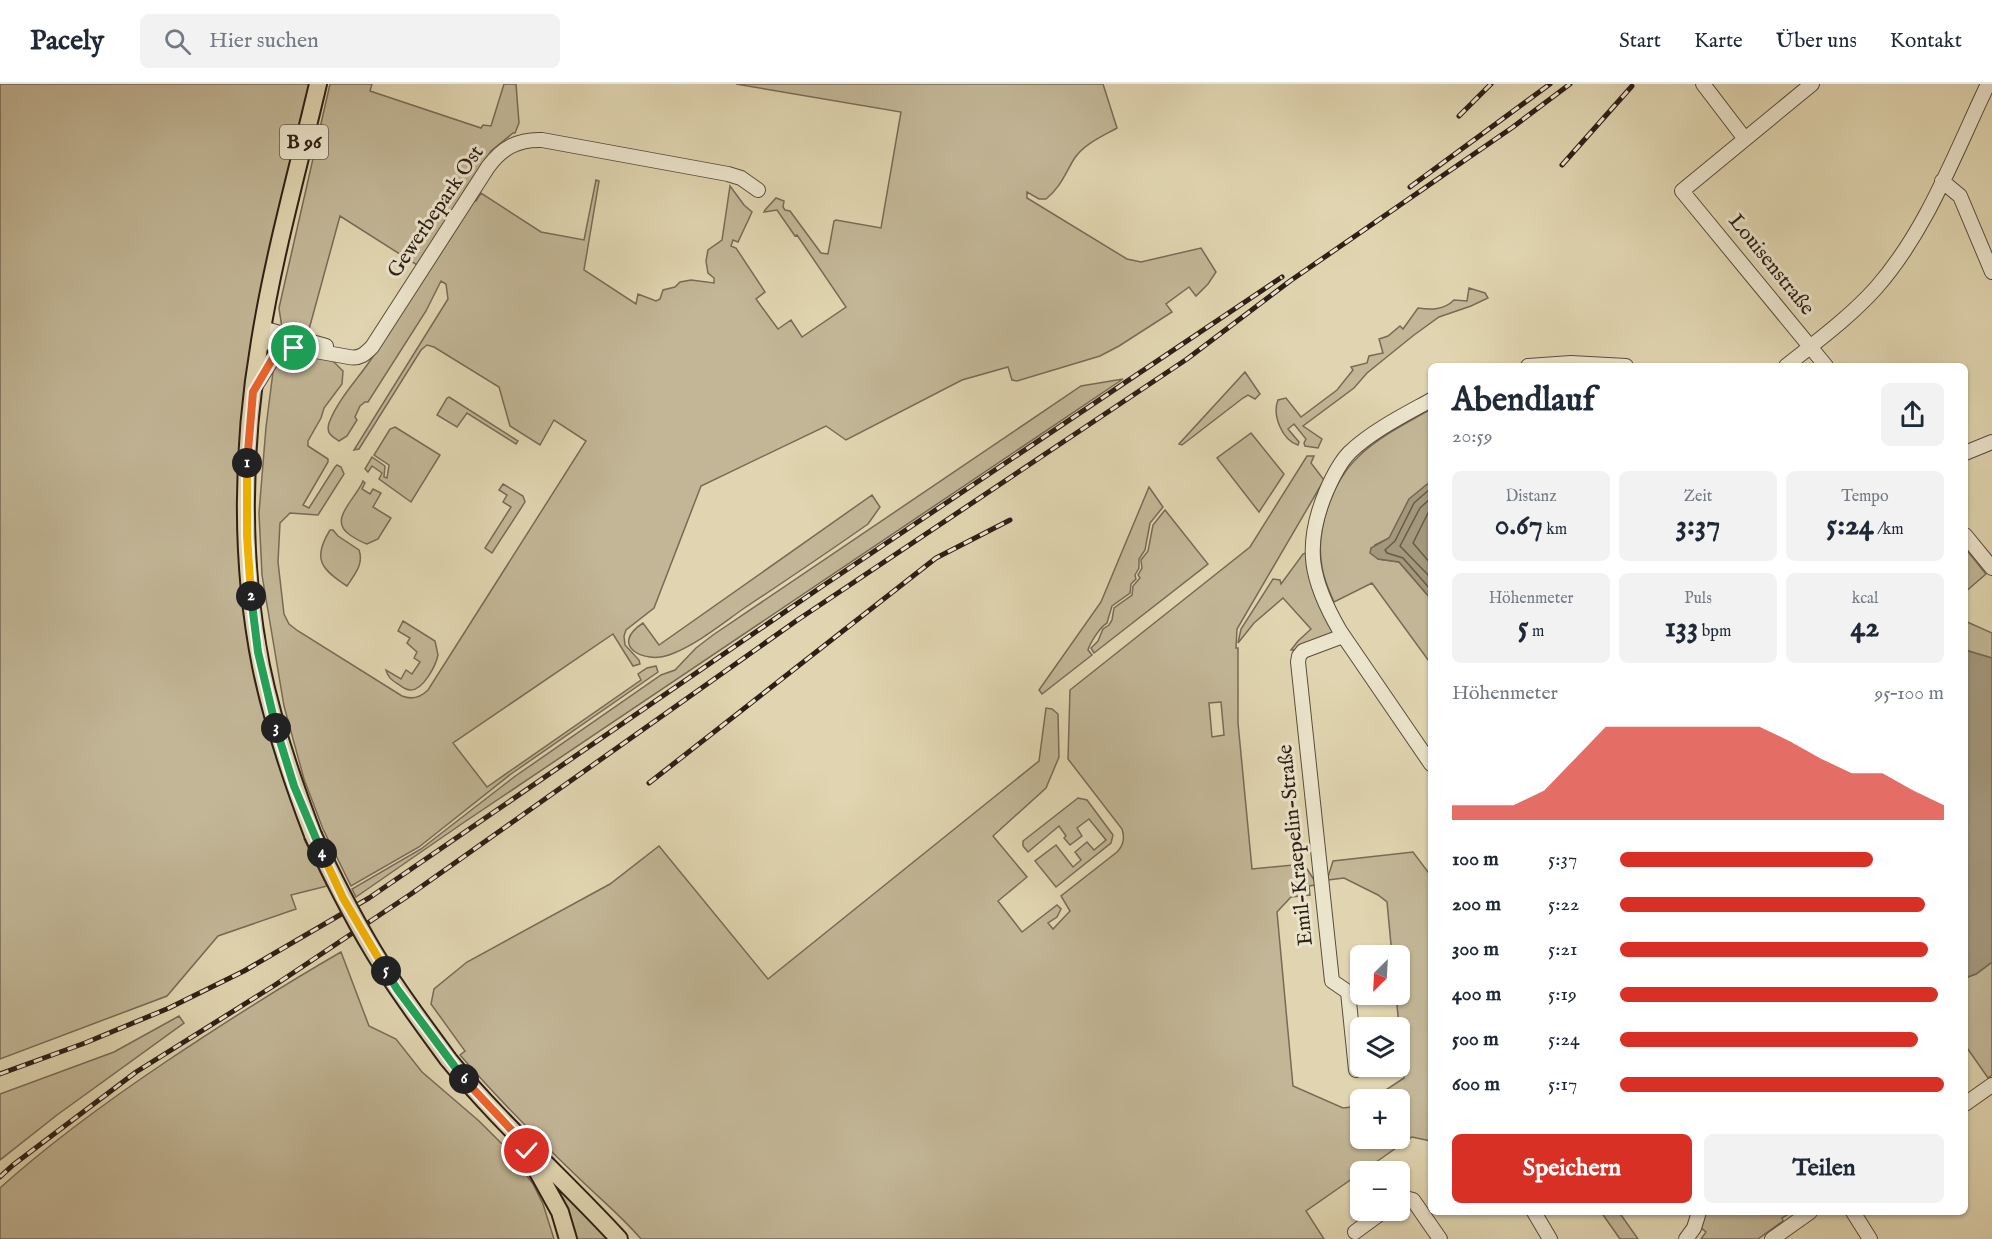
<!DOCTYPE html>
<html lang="de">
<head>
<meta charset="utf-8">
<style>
	:root { --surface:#fff; --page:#f2f2f3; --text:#1f2937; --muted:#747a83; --line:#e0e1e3; --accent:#d93025 }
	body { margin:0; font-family:"IM FELL English",serif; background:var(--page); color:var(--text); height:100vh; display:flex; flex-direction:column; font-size:22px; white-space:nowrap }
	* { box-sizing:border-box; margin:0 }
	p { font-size:20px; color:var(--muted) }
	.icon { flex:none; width:33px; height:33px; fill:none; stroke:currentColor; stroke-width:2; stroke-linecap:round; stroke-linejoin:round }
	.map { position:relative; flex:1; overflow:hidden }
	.side { position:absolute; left:1428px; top:279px; width:540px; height:852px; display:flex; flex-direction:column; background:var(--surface); border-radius:9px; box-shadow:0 2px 4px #0004 }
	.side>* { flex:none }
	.needle { width:39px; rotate:204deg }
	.buttons { position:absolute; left:1350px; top:861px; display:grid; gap:12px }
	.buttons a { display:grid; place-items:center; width:60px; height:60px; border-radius:9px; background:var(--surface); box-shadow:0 2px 4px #0004; font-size:30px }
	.pin { position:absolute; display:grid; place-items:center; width:51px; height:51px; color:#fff; margin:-26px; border:3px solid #fff; border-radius:50%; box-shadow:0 2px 6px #0007 }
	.km { position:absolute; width:30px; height:30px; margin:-15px; border-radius:50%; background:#222; color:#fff; font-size:16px; line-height:30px; text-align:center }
	.round { display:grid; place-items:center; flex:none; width:63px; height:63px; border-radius:9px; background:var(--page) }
	.summary { display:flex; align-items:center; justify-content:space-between; height:102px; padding:0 24px }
	h1 { font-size:33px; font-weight:700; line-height:45px }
	.figures { display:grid; grid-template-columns:repeat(3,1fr); gap:9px; height:102px; padding:6px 24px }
	.figures div { display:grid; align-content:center; border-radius:9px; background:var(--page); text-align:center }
	.figures b { font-size:30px; font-weight:700 }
	.figures small { font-size:16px; font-weight:400 }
	.figures p { font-size:16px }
	.chart { height:168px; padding:12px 24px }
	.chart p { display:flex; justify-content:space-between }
	.chart svg { width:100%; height:108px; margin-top:6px; fill:var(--accent); opacity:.7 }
	.button { display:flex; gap:12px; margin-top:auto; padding:12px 24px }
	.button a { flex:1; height:69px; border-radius:9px; background:var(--accent); color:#fff; font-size:24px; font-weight:700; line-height:69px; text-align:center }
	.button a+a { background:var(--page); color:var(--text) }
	ul { padding:0 24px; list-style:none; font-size:20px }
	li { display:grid; grid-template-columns:96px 72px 1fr; align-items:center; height:45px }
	li i { height:15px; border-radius:8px; background:var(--accent) }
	header { display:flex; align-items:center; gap:36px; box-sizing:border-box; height:84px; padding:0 30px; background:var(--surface); border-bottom:2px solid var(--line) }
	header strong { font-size:28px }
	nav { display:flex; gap:33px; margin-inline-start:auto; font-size:21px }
	.search { width:420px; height:54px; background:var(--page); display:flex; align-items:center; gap:15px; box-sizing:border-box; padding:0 21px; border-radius:9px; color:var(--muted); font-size:22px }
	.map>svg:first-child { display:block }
	.green { fill:#c2b696; stroke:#786a56; stroke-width:1.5; fill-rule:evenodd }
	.water { fill:#a3977c; stroke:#746753; stroke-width:1.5 }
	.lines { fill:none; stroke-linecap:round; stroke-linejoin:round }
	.shore { stroke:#685b49; stroke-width:1.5 }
	.minor-casing { stroke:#5a4c3c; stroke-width:16 }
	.major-casing { stroke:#2e1f16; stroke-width:20 }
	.minor { stroke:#ebe4cc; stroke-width:14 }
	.major { stroke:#e0d5b0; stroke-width:16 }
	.rail-casing { stroke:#2e1f16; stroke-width:5 }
	.rail { stroke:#ebe4cc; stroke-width:3; stroke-dasharray:9; stroke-linecap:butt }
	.major-bridge-casing { stroke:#2e1f16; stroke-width:20; stroke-linecap:butt }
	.major-bridge { stroke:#e0d5b0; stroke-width:16 }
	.split-1-casing { stroke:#fff; stroke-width:12 }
	.split-2-casing { stroke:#fff; stroke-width:12 }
	.split-3-casing { stroke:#fff; stroke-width:12 }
	.split-4-casing { stroke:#fff; stroke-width:12 }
	.split-5-casing { stroke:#fff; stroke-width:12 }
	.split-6-casing { stroke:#fff; stroke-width:12 }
	.split-7-casing { stroke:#fff; stroke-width:12 }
	.split-1 { stroke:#f0652b; stroke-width:8 }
	.split-2 { stroke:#f5b400; stroke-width:8 }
	.split-3 { stroke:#22a559; stroke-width:8 }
	.split-4 { stroke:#22a559; stroke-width:8 }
	.split-5 { stroke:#f5b400; stroke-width:8 }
	.split-6 { stroke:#22a559; stroke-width:8 }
	.split-7 { stroke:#f0652b; stroke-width:8 }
	.labels { text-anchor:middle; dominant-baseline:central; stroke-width:6; stroke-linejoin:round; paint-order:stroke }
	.shield { fill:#ebe4cc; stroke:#675a4d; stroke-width:1.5 }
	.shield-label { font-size:20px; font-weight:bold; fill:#2e1f16 }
	.street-label { font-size:21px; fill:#2e1f16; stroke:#ebe4cc }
</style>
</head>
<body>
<header>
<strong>Pacely</strong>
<div class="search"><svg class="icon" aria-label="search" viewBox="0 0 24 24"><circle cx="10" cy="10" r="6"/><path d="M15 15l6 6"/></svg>Hier suchen</div>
<nav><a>Start</a><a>Karte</a><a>Über uns</a><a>Kontakt</a></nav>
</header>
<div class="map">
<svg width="1992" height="1155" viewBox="0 0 1992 1155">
	<rect width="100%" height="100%" fill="#e0d5b0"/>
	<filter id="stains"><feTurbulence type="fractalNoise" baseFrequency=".00333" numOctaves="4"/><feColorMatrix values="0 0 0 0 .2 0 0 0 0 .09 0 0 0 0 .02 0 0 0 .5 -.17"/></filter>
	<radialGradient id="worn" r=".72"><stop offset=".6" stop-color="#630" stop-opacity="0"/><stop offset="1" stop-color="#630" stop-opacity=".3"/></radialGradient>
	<path class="green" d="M0 0H312L274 147 244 491 308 753 304 755 327 802 291 811 296 825 218 852 167 912 0 975Z
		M330 0H372L370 7 481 44 483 41 491 42 504 0H516L519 39 515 49H513L491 67 417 181 340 132 308 249H297L282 244 279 224Z
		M736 0H1103L1117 44C1101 53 1084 60 1074 75 1065 90 1060 104 1046 115H1039L1027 108V114L1127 175 1141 178 1201 164 1216 188 1208 200 1196 212 1189 203 1166 220 1172 228 1119 262 1100 272 1017 297 1012 296 1008 283 962 296 846 356 826 342 701 402 654 524 626 546 624 552 625 561 639 576 640 580 633 582 613 550 453 659 487 703 641 596 638 590 647 584 656 582 658 588 511 690 419 763 351 802 323 745 304 695 284 622 262 491 259 429 266 343 274 280 287 271H301L326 274 334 278 343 287 342 300 324 324 321 334 308 357V362L328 375V378L303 421 309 424 335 383 337 381 341 383 344 390 318 431 290 429 280 439 278 478 284 530 289 540 298 547 402 612C412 616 420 614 428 606L586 357 554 336 540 361 510 342 499 303 434 263 427 261 421 266 359 365 354 366 448 215 446 200 441 197 426 227 368 318H365L360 322 355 333 357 336 347 352 339 357C331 352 326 349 329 339 338 315 358 295 372 274 407 222 440 169 473 115L476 117 481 109 541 148 584 156 596 96 599 97 584 186 636 220 638 210 656 217 660 215 663 206 675 203 680 198 691 196 714 199V194L708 189 706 177 708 166 722 156 730 102 744 121 752 128 738 158 733 156 731 162 736 164 765 208 756 215 778 245 791 236 802 253 846 223 797 151 795 152 777 126 764 128 765 126 776 114 784 117 783 123 785 126 790 127 821 169 828 170 834 137 836 136 881 144 901 28Z
		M1469 204 1485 209 1488 214 1471 222 1439 233 1414 251 1367 289 1354 304 1303 342 1322 355 1318 364 1305 362 1304 359 1306 355 1294 340 1288 345 1299 358 1298 361C1282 356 1272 331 1278 316L1286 314 1301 333 1337 306 1353 286 1351 283 1367 279 1369 272 1383 269 1379 255 1388 252 1400 242 1403 245 1418 224C1431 226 1444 226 1454 216L1467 217Z
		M1245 288 1260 310 1255 315 1248 311 1243 314 1182 361 1179 360Z
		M1123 295 463 739 356 813 352 805 421 765 514 693 661 591 675 586 696 564 713 551 1081 302Z
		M449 313 518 357 516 360 467 329 457 343 437 331 447 314Z
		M1431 325V397L1389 454 1375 461 1378 475 1399 478 1431 515V580L1372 499 1334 518C1329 507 1324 496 1322 483 1315 447 1332 398 1358 373 1377 354 1408 338 1431 325Z
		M395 343 440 371 411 418 379 395 382 389 372 382 368 388 365 385 372 373 385 382 384 393 387 394 389 381 374 371 390 345Z
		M1251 349 1284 390 1259 428 1217 374Z
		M1307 372H1314L1311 379 1324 396 1237 545 1236 564H1238V639L1252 785 1304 780 1316 799V801L1309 802 1310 811 1291 813 1277 828 1293 1002 1343 1024 1360 1022V1054H1400V1016L1372 1015 1404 994 1396 911 1400 910V872L1392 871 1387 818 1378 811 1344 794 1327 796 1333 777 1413 768 1431 792V1057L1412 1053 1306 1127 1324 1155H641C624 1135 604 1118 585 1100 542 1059 499 1016 460 971L465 967 431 920 434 905 467 878 610 800 659 762 768 895 1039 677 1046 624 1052 625 1058 630 1059 673 1046 704 993 752 1027 793 998 817 1022 848 1057 821 1061 825 1057 833 1048 839 1053 845 1070 827 1061 812 1117 768C1124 761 1125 754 1122 745L1068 675 1070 606 1250 463ZM1221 618 1224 651 1212 653 1209 619Z
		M363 397 365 399 362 405 370 410 373 405 381 409 373 423 391 434 378 455 367 460C361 458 356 455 350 451 327 436 356 415 363 397Z
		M503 400 523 412 525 418 492 469 485 464 511 423 503 418 507 411 499 406Z
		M1149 403 1163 423 1150 439 1145 466 1139 475V484L1135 491 1136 495 1131 500 1130 509 1112 522 1107 539C1100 543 1090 559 1088 566L1092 571 1042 610 1039 606 1101 518Z
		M872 411 880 423 868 440C827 469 785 497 743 525 719 542 696 561 669 571 645 580 608 562 643 539L659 561Z
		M1165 426 1208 480 1094 569 1091 564 1098 557 1103 545 1109 541 1112 536 1114 524 1132 511 1133 502 1140 494 1138 491 1142 484 1141 476 1148 467 1153 441Z
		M330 446H333L338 452 359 466C364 480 355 490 347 502 321 485 312 475 330 446Z
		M1965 464 1986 490 1965 508Z
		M1308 468 1334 547 1333 550 1296 566H1291L1298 557 1311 545 1283 514 1254 539 1238 559 1241 545 1273 495 1280 496 1281 500 1303 470Z
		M403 537 435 557 438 571C436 581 423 607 410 606 405 606 401 602 398 600 391 596 388 593 386 586L401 595 406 586 412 590 420 578 414 574 417 568 407 559 410 554 398 547Z
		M1965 537 1992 549V574L1965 566Z
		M1078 714 1087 716 1113 751 1111 759 1056 803 1035 777 1056 761 1073 783 1081 776 1075 768 1087 758 1094 766 1106 756 1089 735 1077 744 1082 752 1070 761 1064 754 1066 752 1059 742 1028 768 1023 762V757Z
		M341 868 369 942 396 955 422 988 479 1037 509 1067 533 1100 543 1120 554 1155H0V1104C52 1057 109 1016 167 977 224 939 282 902 341 868Z
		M1992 878V991L1988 994 1965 961V894L1976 890Z
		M179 932 184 939 57 1031 0 1076V1010L114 968Z
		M543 1085 611 1155H570Z
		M1601 1128H1619L1638 1155H1620Z
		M1703 1128H1789L1790 1129 1782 1134 1783 1137 1758 1155H1701L1706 1148 1700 1143Z"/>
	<path class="water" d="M1431 397V515L1399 478 1378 475 1370 469 1371 464 1389 454 1409 415Z
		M1965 566 1992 574V878L1976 890 1965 894Z"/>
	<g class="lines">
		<path class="shore" d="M1431 404 1414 419 1395 457 1385 466 1387 469 1403 474 1431 506
			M1431 414 1420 424 1400 462 1431 494
			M1431 426 1428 429 1413 459 1431 480"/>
		<g class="minor-casing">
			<path id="minor" d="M1703 0 1745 55
				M1812 0 1682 107 1826 282
				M1942 97 1960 112 1992 188
				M262 244 326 262
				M260 257 349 273C360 275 365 270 372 263L488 83C502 64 518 55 542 56L728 90 741 94 758 106
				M1528 282 1571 279 1626 282
				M1786 282C1816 258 1850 233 1876 204 1927 146 1955 69 1988 0
				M255 303 273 274 294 264
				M1431 316C1404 331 1372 347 1350 368 1339 379 1332 394 1326 408 1303 463 1311 497 1340 547L1431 680
				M1965 369 1992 358
				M1965 451 1992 484
				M1343 552 1303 567 1299 572 1298 578 1332 897 1348 908 1356 986
				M1965 1020 1992 1001
				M1400 1117 1405 1114 1413 1116 1440 1155
				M1534 1128 1550 1155
				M1853 1128 1870 1155
				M1355 1148 1385 1126
				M1686 1155 1694 1144 1699 1128
				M1772 1155 1810 1128"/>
		</g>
		<g class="major-casing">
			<path id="major" d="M313 751C292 696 273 640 261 582 240 476 242 363 260 257 274 170 298 85 318 0
				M448 975C500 1039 563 1094 619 1155
				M529 1072 560 1128 568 1155"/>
		</g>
		<use href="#minor" class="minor"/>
		<use href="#major" class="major"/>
		<g class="rail-casing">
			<path id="rail" d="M1459 32 1491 0
				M1562 81 1632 2
				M1410 103 1550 0
				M649 699 936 474 1010 436
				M0 990 85 959 169 924 244 887 369 814 821 503 1282 193
				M0 1093 13 1081 136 988 275 901 411 810 796 537 1187 275 1290 197 1513 43 1570 0"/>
		</g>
		<use href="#rail" class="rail"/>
		<g class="major-bridge-casing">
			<path id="major-bridge" d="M313 751C331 790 350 828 372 865 395 904 422 939 448 975"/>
		</g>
		<use href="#major-bridge" class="major-bridge"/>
	</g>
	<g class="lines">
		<g class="split-1-casing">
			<path id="split-1" d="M247 379 253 308 273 274 294 264"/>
		</g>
		<g class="split-2-casing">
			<path id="split-2" d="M247 379V451L251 512"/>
		</g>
		<g class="split-3-casing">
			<path id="split-3" d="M251 512 258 568 276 644"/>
		</g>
		<g class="split-4-casing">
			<path id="split-4" d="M276 644 294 702 322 769"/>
		</g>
		<g class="split-5-casing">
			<path id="split-5" d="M322 769 343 814 386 887"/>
		</g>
		<g class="split-6-casing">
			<path id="split-6" d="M386 887 397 905 464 995"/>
		</g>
		<g class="split-7-casing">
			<path id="split-7" d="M464 995 518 1053 527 1067"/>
		</g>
		<use href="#split-1" class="split-1"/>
		<use href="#split-2" class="split-2"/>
		<use href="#split-3" class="split-3"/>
		<use href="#split-4" class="split-4"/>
		<use href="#split-5" class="split-5"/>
		<use href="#split-6" class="split-6"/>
		<use href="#split-7" class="split-7"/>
	</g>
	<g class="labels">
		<rect class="shield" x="280" y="41" width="48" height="34" rx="4.5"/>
		<g class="shield-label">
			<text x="304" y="58">B 96</text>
		</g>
		<g class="street-label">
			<text transform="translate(436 128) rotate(-56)">Gewerbepark Ost</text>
			<text transform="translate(1771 181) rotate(51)">Louisenstraße</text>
			<text transform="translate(1296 761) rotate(-96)">Emil-Kraepelin-Straße</text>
		</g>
	</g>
	<rect width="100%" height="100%" filter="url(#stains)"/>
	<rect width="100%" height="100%" fill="url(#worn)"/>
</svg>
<div class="buttons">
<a><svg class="needle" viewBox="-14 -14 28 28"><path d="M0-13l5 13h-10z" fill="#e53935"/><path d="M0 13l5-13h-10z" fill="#747a83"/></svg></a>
<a><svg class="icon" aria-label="layers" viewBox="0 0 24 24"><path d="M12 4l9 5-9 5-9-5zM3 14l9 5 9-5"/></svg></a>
<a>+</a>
<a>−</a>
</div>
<div class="pin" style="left:294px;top:264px;background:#1e9e55"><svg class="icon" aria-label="arrive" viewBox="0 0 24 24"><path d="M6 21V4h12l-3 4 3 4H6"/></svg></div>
<div class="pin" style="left:527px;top:1067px;background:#d93025"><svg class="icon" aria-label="check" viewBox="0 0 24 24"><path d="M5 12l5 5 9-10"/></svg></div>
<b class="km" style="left:247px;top:379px">1</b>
<b class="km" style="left:251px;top:512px">2</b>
<b class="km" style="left:276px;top:644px">3</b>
<b class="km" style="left:322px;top:769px">4</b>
<b class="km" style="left:386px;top:887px">5</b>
<b class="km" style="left:464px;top:995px">6</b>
<section class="side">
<div class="summary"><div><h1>Abendlauf</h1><p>20:59</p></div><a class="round"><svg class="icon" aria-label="share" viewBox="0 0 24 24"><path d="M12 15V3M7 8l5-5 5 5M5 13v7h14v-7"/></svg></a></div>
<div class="figures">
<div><p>Distanz</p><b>0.67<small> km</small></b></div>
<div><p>Zeit</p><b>3:37</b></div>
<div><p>Tempo</p><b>5:24<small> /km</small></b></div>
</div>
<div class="figures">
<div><p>Höhenmeter</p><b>5<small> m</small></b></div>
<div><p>Puls</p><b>133<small> bpm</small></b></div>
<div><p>kcal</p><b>42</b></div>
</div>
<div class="chart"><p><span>Höhenmeter</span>95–100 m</p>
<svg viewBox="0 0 160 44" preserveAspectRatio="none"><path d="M0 44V38L10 38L20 38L30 32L40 19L50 6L60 6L70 6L80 6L90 6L100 6L110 12L120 19L130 25L140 25L150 32L160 38V44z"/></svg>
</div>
<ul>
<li><b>100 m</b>5:37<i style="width:78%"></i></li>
<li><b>200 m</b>5:22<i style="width:94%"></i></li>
<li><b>300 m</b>5:21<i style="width:95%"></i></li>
<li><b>400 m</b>5:19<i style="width:98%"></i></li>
<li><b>500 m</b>5:24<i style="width:92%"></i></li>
<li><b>600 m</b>5:17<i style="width:100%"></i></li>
</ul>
<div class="button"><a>Speichern</a><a>Teilen</a></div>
</section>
</div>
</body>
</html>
